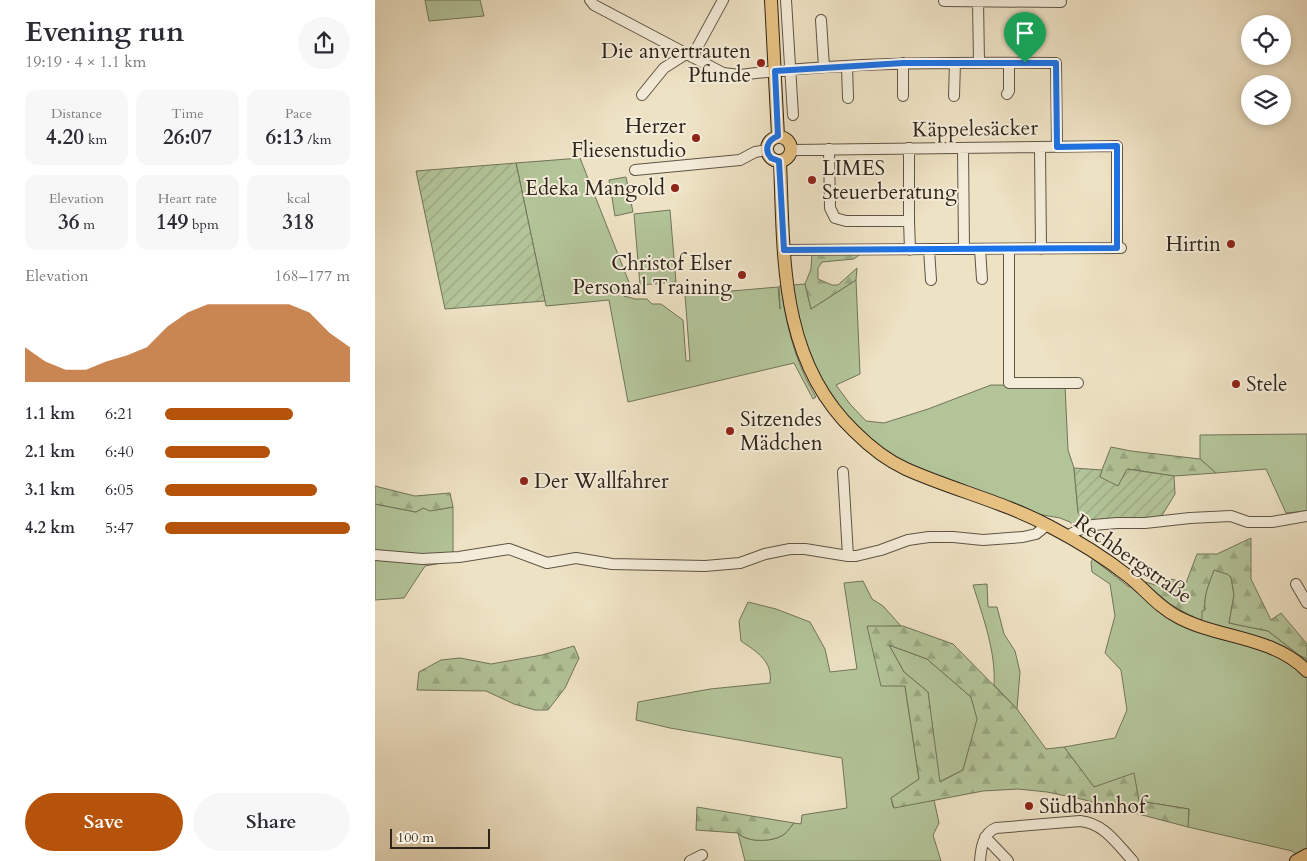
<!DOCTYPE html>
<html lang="en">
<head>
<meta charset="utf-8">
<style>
	:root { --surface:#fff; --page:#f7f7f7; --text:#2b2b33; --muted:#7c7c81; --accent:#b45309 }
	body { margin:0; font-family:Cardo,serif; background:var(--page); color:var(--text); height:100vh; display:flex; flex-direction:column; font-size:19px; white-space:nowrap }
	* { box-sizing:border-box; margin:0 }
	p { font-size:16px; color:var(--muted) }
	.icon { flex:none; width:28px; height:28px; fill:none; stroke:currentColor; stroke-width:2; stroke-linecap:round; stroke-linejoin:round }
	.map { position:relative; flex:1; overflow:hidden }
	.details { display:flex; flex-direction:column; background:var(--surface); width:375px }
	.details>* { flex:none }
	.buttons { position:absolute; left:866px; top:15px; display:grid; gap:10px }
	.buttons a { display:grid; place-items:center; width:50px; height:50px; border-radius:50%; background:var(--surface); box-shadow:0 2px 8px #0003; font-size:25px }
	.scale { position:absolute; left:15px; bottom:12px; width:100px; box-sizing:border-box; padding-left:5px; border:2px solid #2f241a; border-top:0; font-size:14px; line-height:18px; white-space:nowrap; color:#2f241a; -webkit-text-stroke:4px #f4ecd9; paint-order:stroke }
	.pin { position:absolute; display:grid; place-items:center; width:42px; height:42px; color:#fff; margin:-51px -21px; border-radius:50% 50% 50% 0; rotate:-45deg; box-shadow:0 0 5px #0007 }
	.pin .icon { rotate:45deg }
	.round { display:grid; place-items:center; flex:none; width:52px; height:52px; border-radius:26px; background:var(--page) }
	.headline { display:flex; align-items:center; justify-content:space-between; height:85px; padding:0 25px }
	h1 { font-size:28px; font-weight:600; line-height:38px }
	.figures { display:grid; grid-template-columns:repeat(3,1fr); gap:8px; height:85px; padding:5px 25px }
	.figures div { display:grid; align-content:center; border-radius:12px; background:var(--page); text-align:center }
	.figures b { font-size:21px; font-weight:600 }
	.figures small { font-size:14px; font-weight:400 }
	.figures p { font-size:14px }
	.chart { height:140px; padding:10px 25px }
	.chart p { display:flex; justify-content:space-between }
	.chart svg { width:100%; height:90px; margin-top:5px; fill:var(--accent); opacity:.7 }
	.primary-button { display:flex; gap:10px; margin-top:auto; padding:10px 25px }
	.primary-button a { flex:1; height:58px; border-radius:30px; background:var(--accent); color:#fff; font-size:20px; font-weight:600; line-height:58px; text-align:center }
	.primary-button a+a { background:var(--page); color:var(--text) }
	ul { padding:0 25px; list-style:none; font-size:16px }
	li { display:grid; grid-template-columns:80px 60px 1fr; align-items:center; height:38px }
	li i { height:12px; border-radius:6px; background:var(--accent) }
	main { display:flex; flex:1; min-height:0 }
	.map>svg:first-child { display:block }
	.grass { fill:#b3c499; stroke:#71745a }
	.forest { fill:url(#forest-firs); stroke:#71745a; fill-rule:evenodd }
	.garden { fill:url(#garden-furrows); stroke:#71745a }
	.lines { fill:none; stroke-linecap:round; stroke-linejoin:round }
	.minor-casing { stroke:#5f5444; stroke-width:12 }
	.major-casing { stroke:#2f241a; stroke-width:14 }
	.minor { stroke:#f4ecd9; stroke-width:10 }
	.major { stroke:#e7c182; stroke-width:12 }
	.route-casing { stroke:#fff; stroke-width:10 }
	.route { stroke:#1a73e8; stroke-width:6 }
	.poi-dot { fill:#8f2418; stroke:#f4ecd9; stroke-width:2 }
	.labels { text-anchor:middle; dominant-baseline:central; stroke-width:4; stroke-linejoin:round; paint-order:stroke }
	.poi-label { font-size:21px; fill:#2f241a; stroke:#f4ecd9; text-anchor:end }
	.street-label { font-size:21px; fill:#2f241a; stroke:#f4ecd9 }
</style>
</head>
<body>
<main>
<section class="details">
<div class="headline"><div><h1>Evening run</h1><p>19:19 · 4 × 1.1 km</p></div><a class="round"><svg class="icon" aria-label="share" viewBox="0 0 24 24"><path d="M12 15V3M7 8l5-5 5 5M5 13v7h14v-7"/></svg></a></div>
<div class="figures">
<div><p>Distance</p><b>4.20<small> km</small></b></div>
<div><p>Time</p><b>26:07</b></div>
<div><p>Pace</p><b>6:13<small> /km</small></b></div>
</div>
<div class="figures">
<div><p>Elevation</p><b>36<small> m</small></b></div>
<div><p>Heart rate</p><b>149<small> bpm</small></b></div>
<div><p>kcal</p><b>318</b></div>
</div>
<div class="chart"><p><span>Elevation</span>168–177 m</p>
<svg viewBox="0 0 160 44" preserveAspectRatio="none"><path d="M0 44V27L10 34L20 38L30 38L40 34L50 31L60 27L70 17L80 10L90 6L100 6L110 6L120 6L130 6L140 10L150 20L160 27V44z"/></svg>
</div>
<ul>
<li><b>1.1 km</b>6:21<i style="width:69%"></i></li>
<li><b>2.1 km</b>6:40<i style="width:57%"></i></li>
<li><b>3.1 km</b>6:05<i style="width:82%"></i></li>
<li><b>4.2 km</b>5:47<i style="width:100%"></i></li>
</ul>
<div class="primary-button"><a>Save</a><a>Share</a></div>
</section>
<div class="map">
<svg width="932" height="861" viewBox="0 0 932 861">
	<defs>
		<pattern id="forest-firs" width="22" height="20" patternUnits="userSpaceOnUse" patternTransform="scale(1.25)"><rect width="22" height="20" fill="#b3c499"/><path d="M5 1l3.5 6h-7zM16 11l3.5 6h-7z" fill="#9aa883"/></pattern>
		<pattern id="garden-furrows" width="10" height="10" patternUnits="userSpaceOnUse" patternTransform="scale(1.25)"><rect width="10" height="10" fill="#b3c499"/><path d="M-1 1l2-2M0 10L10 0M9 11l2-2" fill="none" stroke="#9aa883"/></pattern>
	</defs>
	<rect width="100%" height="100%" fill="#eee2c4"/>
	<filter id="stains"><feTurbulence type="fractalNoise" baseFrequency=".004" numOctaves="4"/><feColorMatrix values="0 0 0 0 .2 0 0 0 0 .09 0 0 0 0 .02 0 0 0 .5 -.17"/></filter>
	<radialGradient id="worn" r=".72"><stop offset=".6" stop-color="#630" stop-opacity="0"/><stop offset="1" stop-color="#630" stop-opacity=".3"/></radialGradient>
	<path class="grass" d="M50 0H105L109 16 54 21Z
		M205 158 259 295 249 296 260 299H272L277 304H286L308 320 311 361H315L310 295 403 287 405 309 404 286H406C411 325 420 362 441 397L438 399 419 363 253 402 234 300 171 306 141 163Z
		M251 177 258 212 240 216 234 180Z
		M295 210 301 282 265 285 259 214Z
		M481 280 485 374 461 385 475 404 491 421 509 423 553 409 616 385 690 386 693 450 699 468 703 512 707 518 706 527 700 528 695 522 685 518 657 513 549 470 526 460 493 438 459 405 431 353 417 285 430 284 436 309Z
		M932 434V511L911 513 891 469 841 473 825 459V435Z
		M0 504 41 512 48 508 61 510 78 507V561L50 566 29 598 0 600Z
		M718 559 754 587 767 581 827 611 830 610C828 596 834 583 839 570L852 574 856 577 859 595 854 623 893 631 924 655 932 659V861H929L917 851 813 827 814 809 764 801 719 787 689 747 740 738 752 710 746 670 730 653 740 616 735 584 717 572 716 562Z
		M488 581 497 599 508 606 526 626 492 627 530 686 544 779 516 798 518 807 559 800 564 823 558 835 566 861H370L363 833C372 843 398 842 408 835 413 832 415 827 419 823L426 824 427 815 472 808 467 758 295 728 261 720 263 702 335 689 395 683C398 661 382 652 366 641L364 621 373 602 401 609 435 622 450 649 455 672 482 669 469 583Z
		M612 584 613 607H622L629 634 640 651 645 672 642 709 619 685C621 652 608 617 598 585Z
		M514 645 552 659 596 697 603 719 588 770 564 782 553 692 529 672Z"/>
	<path class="forest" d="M489 251 479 259 447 262 443 268V279L457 285H463L482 268 481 280 436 309 430 284 436 269 437 252Z
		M736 447 756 451 825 459 841 473 799 476 753 469 743 487 724 477Z
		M0 486 40 496 75 493 78 507 55 511 48 508 41 512 0 504Z
		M876 538V579L896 620 906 613 932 644V659L924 655 893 631 854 623 859 595 856 577 852 574 839 570C834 584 828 596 830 610L827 611V619L823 620 795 604 767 581 794 589 796 579 811 583 822 554H842Z
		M492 626H528L578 644 642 709 671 749 689 747 719 787 759 773 764 801 814 809 813 827 706 799 672 792 643 789 608 791 519 808 516 798 544 779 530 686H506ZM514 645 552 659 596 697 602 719 588 770 565 782 553 692 529 672Z
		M199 646 204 658 190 688 173 710H160L139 704 111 691 42 690 44 672 66 660 85 658 116 664 167 655Z
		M322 807 419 823C415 827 413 832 408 835 397 842 373 843 363 833L321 830Z"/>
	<path class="garden" d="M141 163 170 301 70 309 41 171Z
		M699 468 727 470 725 477 743 486 752 469 799 476 800 494 786 517 706 527 707 518 703 512Z"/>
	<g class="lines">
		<g class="minor-casing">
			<path id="minor" d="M215 0 219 5 348 73 365 75C470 62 576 62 681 63L682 147
				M411 0 418 115
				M603 0 604 63
				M569 1 686 2
				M446 20 449 67
				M317 57 348 0
				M472 66 473 98
				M632 94 634 91V63
				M267 95 289 68 311 54
				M528 96V63
				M579 96 580 63
				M665 147 666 249
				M588 148 589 249
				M454 149 455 208 460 218 471 221H534V148
				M417 150 742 146V248
				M260 170 365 160 380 152 392 150
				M534 221 535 250
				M554 249 556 280
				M605 249 607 279
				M634 249V383H703
				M409 250 746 248
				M468 472 473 556
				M693 536 701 531 718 525 742 523H770L815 518 856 516 873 522H897L932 516
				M0 555 47 559 84 557 134 549 172 563 201 558 237 564 330 566 365 563 390 554 415 549H430L473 556H481L506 550 533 540 554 537H578L608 540 648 537 661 534 672 525
				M921 584 932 603
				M610 837 633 861
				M315 861 327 855
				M605 861C606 848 608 833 621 828L705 821C729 823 742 844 758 861"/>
		</g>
		<g class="major-casing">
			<path id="major" d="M396 0 403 136
				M392 149a12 12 0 1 1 24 0a12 12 0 1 1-24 0Z
				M405 161C409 257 404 359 479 431 494 446 511 460 531 469 578 490 629 502 674 526 701 540 729 557 753 576 770 589 783 607 803 617 844 639 898 636 932 671
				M921 861 932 855"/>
		</g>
		<use href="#minor" class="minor"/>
		<use href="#major" class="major"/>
	</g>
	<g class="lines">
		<g class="route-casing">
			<path id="route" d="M528 63H681L682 147 742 146V248L409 250 404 161 396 158C389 150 392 140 403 136L400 71Z"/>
		</g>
		<use href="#route" class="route"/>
	</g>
	<g class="poi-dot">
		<circle cx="386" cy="63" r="5"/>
		<circle cx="321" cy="138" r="5"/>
		<circle cx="437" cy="180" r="5"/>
		<circle cx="300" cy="188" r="5"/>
		<circle cx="856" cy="244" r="5"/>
		<circle cx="367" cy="275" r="5"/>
		<circle cx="861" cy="384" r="5"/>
		<circle cx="355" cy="431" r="5"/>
		<circle cx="149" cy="481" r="5"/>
		<circle cx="654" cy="806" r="5"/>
	</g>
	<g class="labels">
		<g class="poi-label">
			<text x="376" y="51">Die anvertrauten<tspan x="376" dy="24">Pfunde</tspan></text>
			<text x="311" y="126">Herzer<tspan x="311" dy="24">Fliesenstudio</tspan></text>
			<text x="447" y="168" text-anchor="start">LIMES<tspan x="447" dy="24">Steuerberatung</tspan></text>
			<text x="290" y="188">Edeka Mangold</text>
			<text x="846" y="244">Hirtin</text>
			<text x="357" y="263">Christof Elser<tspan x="357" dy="24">Personal Training</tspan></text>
			<text x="871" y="384" text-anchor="start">Stele</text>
			<text x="365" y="419" text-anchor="start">Sitzendes<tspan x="365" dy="24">Mädchen</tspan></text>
			<text x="159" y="481" text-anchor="start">Der Wallfahrer</text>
			<text x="664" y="806" text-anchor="start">Südbahnhof</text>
		</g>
		<g class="street-label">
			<text transform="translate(600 129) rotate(-1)">Käppelesäcker</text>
			<text transform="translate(758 559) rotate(35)">Rechbergstraße</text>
		</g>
	</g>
	<rect width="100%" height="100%" filter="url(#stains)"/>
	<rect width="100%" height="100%" fill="url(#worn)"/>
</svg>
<div class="buttons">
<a><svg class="icon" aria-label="locate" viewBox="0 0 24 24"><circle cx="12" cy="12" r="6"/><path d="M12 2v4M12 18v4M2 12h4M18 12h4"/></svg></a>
<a><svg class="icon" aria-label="layers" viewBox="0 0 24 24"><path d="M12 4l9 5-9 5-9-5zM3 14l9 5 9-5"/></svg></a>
</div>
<div class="scale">100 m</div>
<div class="pin" style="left:650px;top:63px;background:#1e9e55"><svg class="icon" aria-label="arrive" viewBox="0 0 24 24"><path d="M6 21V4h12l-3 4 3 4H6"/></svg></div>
</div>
</main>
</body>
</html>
